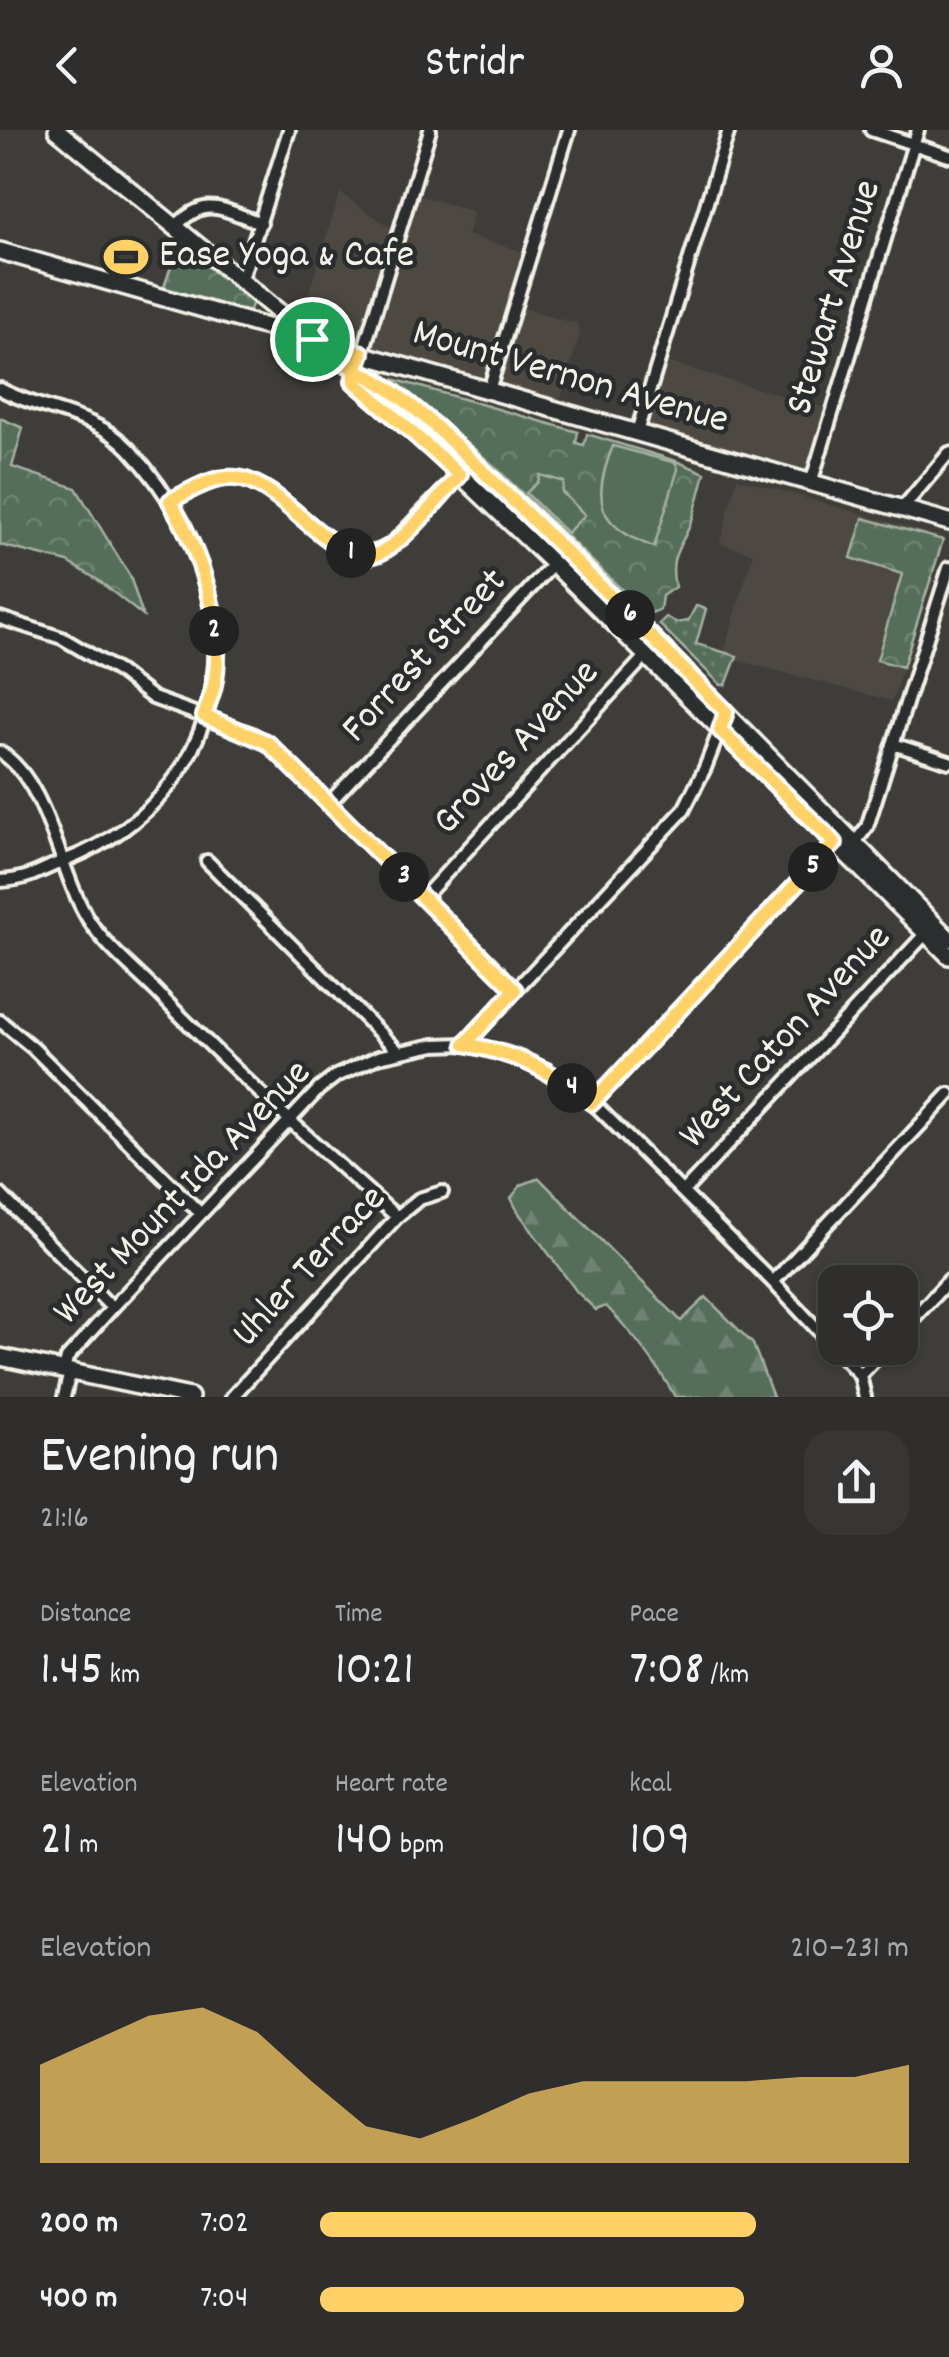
<!DOCTYPE html>
<html lang="en">
<head>
<meta charset="utf-8">
<style>
	:root { --surface:#2f2e2c; --page:#373634; --text:#f1f3f6; --muted:#a7a8a9; --line:#4a4a48; --accent:#ffd166 }
	body { margin:0; font-family:Dekko,sans-serif; background:var(--page); color:var(--text); height:100vh; display:flex; flex-direction:column; font-size:38px; white-space:nowrap }
	* { box-sizing:border-box; margin:0 }
	p { font-size:32px; color:var(--muted) }
	.icon { flex:none; width:55px; height:55px; fill:none; stroke:currentColor; stroke-width:2; stroke-linecap:round; stroke-linejoin:round }
	.map { position:relative; height:1267px; overflow:hidden }
	.details { display:flex; flex-direction:column; background:var(--surface); flex:1 }
	.details>* { flex:none }
	.buttons { position:absolute; left:818px; top:1135px; display:grid; gap:20px }
	.buttons a { display:grid; place-items:center; width:100px; height:100px; border-radius:20px; background:var(--surface); box-shadow:0 2px 8px #0004,0 0 0 2px var(--line); font-size:50px }
	.pin { position:absolute; display:grid; place-items:center; width:85px; height:85px; color:#fff; margin:-42px; border:5px solid #fff; border-radius:50%; box-shadow:0 2px 10px #0007 }
	.km { position:absolute; width:50px; height:50px; margin:-25px; border-radius:50%; background:#222; color:#fff; font-size:28px; line-height:50px; text-align:center }
	.round { display:grid; place-items:center; flex:none; width:105px; height:105px; border-radius:30px; background:var(--page) }
	.overview { display:flex; align-items:center; justify-content:space-between; height:170px; padding:0 40px }
	h1 { font-size:55px; font-weight:600; line-height:75px }
	.figures { display:grid; grid-template-columns:repeat(3,1fr); gap:15px; height:170px; padding:10px 40px }
	.figures div { display:grid; align-content:center }
	.figures b { font-size:50px; font-weight:600 }
	.figures small { font-size:28px; font-weight:400 }
	.figures p { font-size:28px }
	.chart { height:280px; padding:20px 40px }
	.chart p { display:flex; justify-content:space-between }
	.chart svg { width:100%; height:180px; margin-top:10px; fill:var(--accent); opacity:.7 }
	ul { padding:0 40px; list-style:none; font-size:32px }
	li { display:grid; grid-template-columns:160px 120px 1fr; align-items:center; height:75px }
	li i { height:25px; border-radius:12px; background:var(--accent) }
	header { display:flex; justify-content:space-between; align-items:center; height:130px; padding:0 40px; background:var(--surface); font-size:45px; font-weight:600 }
	.map>svg:first-child { display:block }
	.built { fill:#4d4842 }
	.grass { fill:url(#grass-dots); stroke:#a4b0a2; stroke-width:2.5 }
	.forest { fill:url(#forest-firs); stroke:#a4b0a2; stroke-width:2.5 }
	.park { fill:url(#park-crowns); stroke:#a4b0a2; stroke-width:2.5 }
	.pitch { fill:#556e5b; stroke:#a4b0a2; stroke-width:2.5 }
	.lines { fill:none; stroke-linecap:round; stroke-linejoin:round }
	.street-casing { stroke:#f4f1e8; stroke-width:18 }
	.secondary-casing { stroke:#f4f1e8; stroke-width:22 }
	.street { stroke:#2a2d2e; stroke-width:10 }
	.secondary { stroke:#2a2d2e; stroke-width:15 }
	.route-casing { stroke:#fff; stroke-width:20 }
	.route { stroke:#ffd166; stroke-width:12 }
	.labels { text-anchor:middle; dominant-baseline:central; stroke-width:9; stroke-linejoin:round; paint-order:stroke }
	.poi-label { font-size:40px; fill:#f4f1e8; stroke:#2a2d2e; text-anchor:start }
	.street-label { font-size:40px; fill:#f4f1e8; stroke:#2a2d2e }
</style>
</head>
<body>
<header><svg class="icon" aria-label="back" viewBox="0 0 24 24"><path d="M15 5l-7 7 7 7"/></svg>Stridr<svg class="icon" aria-label="person" viewBox="0 0 24 24"><circle cx="12" cy="8" r="4"/><path d="M4 21q1-7 8-7t8 7"/></svg></header>
<div class="map">
<svg width="949" height="1267" viewBox="0 0 949 1267">
	<defs>
		<pattern id="grass-dots" width="8" height="8" patternUnits="userSpaceOnUse" patternTransform="scale(2.5)"><rect width="8" height="8" fill="#556e5b"/><path d="M2 2h.1M6 6h.1" fill="none" stroke="#6e8373" stroke-width="1.8" stroke-linecap="round"/></pattern>
		<pattern id="forest-firs" width="22" height="20" patternUnits="userSpaceOnUse" patternTransform="scale(2.5)"><rect width="22" height="20" fill="#556e5b"/><path d="M5 1l3.5 6h-7zM16 11l3.5 6h-7z" fill="#6e8373"/></pattern>
		<pattern id="park-crowns" width="20" height="18" patternUnits="userSpaceOnUse" patternTransform="scale(2.5)"><rect width="20" height="18" fill="#556e5b"/><path d="M2 6a3 3 0 1 1 6 0M12 15a3 3 0 1 1 6 0" fill="none" stroke="#6e8373"/></pattern>
	</defs>
	<rect width="100%" height="100%" fill="#3f3d3a"/>
	<filter id="ink" filterUnits="userSpaceOnUse"><feTurbulence type="fractalNoise" baseFrequency=".01" numOctaves="2"/><feDisplacementMap in="SourceGraphic" scale="20" xChannelSelector="R" yChannelSelector="G"/><feConvolveMatrix kernelMatrix="1 2 1 2 8 2 1 2 1" color-interpolation-filters="sRGB"/></filter>
	<g filter="url(#ink)">
		<path class="built" d="M401 60 474 82 467 105 524 122 508 174 577 194 580 204 560 270 320 201 302 184 340 63 391 98Z
			M650 227 824 278 806 341 630 290Z
			M737 348 945 408 892 571 736 530 737 526 724 522 753 423 720 413Z"/>
		<path class="grass" d="M696 476 706 479 696 514 737 526 726 555H721L659 494 666 487 676 493 688 491Z"/>
		<path class="forest" d="M539 1048 681 1191 706 1167 753 1214 773 1267H675C656 1232 633 1204 606 1176L596 1180 577 1162 518 1082 511 1068 521 1055Z"/>
		<path class="park" d="M184 117 253 172 248 185 163 160 171 136Z
			M393 249 578 302 576 313 584 315 587 304 676 331 705 343C701 359 697 375 692 390 682 418 668 423 675 457L662 466 660 480 647 484 493 335Z
			M0 288 23 298 12 337 76 358 130 446 143 486 98 450 68 432 0 415Z
			M863 388 943 410 903 537 877 530 902 444 851 428Z"/>
		<path class="pitch" d="M613 316 676 333 678 339 654 417C597 397 591 370 613 316Z
			M540 345 564 352 562 362 585 385 567 403 526 363 538 352Z"/>
		<g class="lines">
			<g class="street-casing">
				<path id="street" d="M871 0 949 26
					M175 97C207 64 222 80 261 93
					M241 152 289 0
					M361 229 430 0
					M0 259C42 282 94 282 129 319 254 452 249 659 64 731 37 741 32 749 0 751
					M489 260 569 0
					M637 302 729 0
					M811 353 918 0
					M170 371C190 361 212 346 235 348 295 352 336 458 394 412L472 331
					M901 380 949 323
					M0 488 62 508 118 541 153 568 252 604 268 613 515 860
					M893 614 949 632
					M0 622C49 653 58 740 88 789 105 816 134 839 156 861 233 940 315 1014 397 1087
					M329 673 558 429
					M853 715 867 697 949 438
					M207 731 398 921
					M424 767 650 521
					M0 891 33 918 200 1083
					M465 914 683 681 705 638 722 594
					M593 973 836 712
					M683 1062 930 799
					M0 1064 112 1178
					M773 1152 949 964
					M900 1203 949 1150
					M64 1240 67 1228 112 1178 319 959 336 946 378 927 434 915 465 914 493 920 547 940 593 973 773 1152 860 1245 865 1267
					M860 1245 886 1218
					M64 1267 70 1242
					M232 1267 397 1087 419 1069 442 1062"/>
			</g>
			<g class="secondary-casing">
				<path id="secondary" d="M57 0 312 209 357 240 373 247 472 331 566 421 949 809
					M0 121 949 392
					M357 240 354 251 418 305 554 434 949 826
					M0 1227 190 1267"/>
			</g>
			<use href="#street" class="street"/>
			<use href="#secondary" class="secondary"/>
		</g>
	</g>
	<g class="lines" filter="url(#ink)">
		<g class="route-casing">
			<path id="route" d="M312 209 356 240 354 251 460 345C439 367 409 407 382 422 339 446 284 352 236 348 212 346 190 361 170 371 200 421 226 496 214 555 212 565 207 576 204 586L268 613 515 860 465 914C524 926 545 938 592 973L835 713 720 600 726 582C648 504 571 426 492 350 456 316 401 259 356 240L362 223 312 209"/>
		</g>
		<use href="#route" class="route"/>
	</g>
	<defs>
		<g id="stadium-bare" transform="scale(3.45)"><path d="M0-5a6.5 5 0 1 0 0 10a6.5 5 0 1 0 0-10ZM-3.5-1.8h7v3.6h-7Z" fill="#ffd166" stroke="#2a2d2e" stroke-width="2.5" paint-order="stroke"/></g>
	</defs>
	<g fill-rule="evenodd">
		<use href="#stadium-bare" x="126" y="127"/>
	</g>
	<g class="labels">
		<g class="poi-label">
			<text x="159" y="127">Ease Yoga &amp; Cafe</text>
		</g>
		<g class="street-label">
			<text transform="translate(836 168) rotate(-73)">Stewart Avenue</text>
			<text transform="translate(570 249) rotate(16)">Mount Vernon Avenue</text>
			<text transform="translate(426 527) rotate(-47)">Forrest Street</text>
			<text transform="translate(518 619) rotate(-47)">Groves Avenue</text>
			<text transform="translate(787 908) rotate(-47)">West Caton Avenue</text>
			<text transform="translate(184 1064) rotate(-46)">West Mount Ida Avenue</text>
			<text transform="translate(311 1138) rotate(-47)">Uhler Terrace</text>
		</g>
	</g>
</svg>
<div class="buttons">
<a><svg class="icon" aria-label="locate" viewBox="0 0 24 24"><circle cx="12" cy="12" r="6"/><path d="M12 2v4M12 18v4M2 12h4M18 12h4"/></svg></a>
</div>
<div class="pin" style="left:312px;top:209px;background:#1e9e55"><svg class="icon" aria-label="arrive" viewBox="0 0 24 24"><path d="M6 21V4h12l-3 4 3 4H6"/></svg></div>
<b class="km" style="left:351px;top:423px">1</b>
<b class="km" style="left:214px;top:501px">2</b>
<b class="km" style="left:404px;top:747px">3</b>
<b class="km" style="left:572px;top:958px">4</b>
<b class="km" style="left:813px;top:737px">5</b>
<b class="km" style="left:630px;top:485px">6</b>
</div>
<section class="details">
<div class="overview"><div><h1>Evening run</h1><p>21:16</p></div><a class="round"><svg class="icon" aria-label="share" viewBox="0 0 24 24"><path d="M12 15V3M7 8l5-5 5 5M5 13v7h14v-7"/></svg></a></div>
<div class="figures">
<div><p>Distance</p><b>1.45<small> km</small></b></div>
<div><p>Time</p><b>10:21</b></div>
<div><p>Pace</p><b>7:08<small> /km</small></b></div>
</div>
<div class="figures">
<div><p>Elevation</p><b>21<small> m</small></b></div>
<div><p>Heart rate</p><b>140<small> bpm</small></b></div>
<div><p>kcal</p><b>109</b></div>
</div>
<div class="chart"><p><span>Elevation</span>210–231 m</p>
<svg viewBox="0 0 160 44" preserveAspectRatio="none"><path d="M0 44V20L10 14L20 8L30 6L40 12L50 24L60 35L70 38L80 33L90 27L100 24L110 24L120 24L130 24L140 23L150 23L160 20V44z"/></svg>
</div>
<ul>
<li><b>200 m</b>7:02<i style="width:74%"></i></li>
<li><b>400 m</b>7:04<i style="width:72%"></i></li>
</ul>
</section>
</body>
</html>
